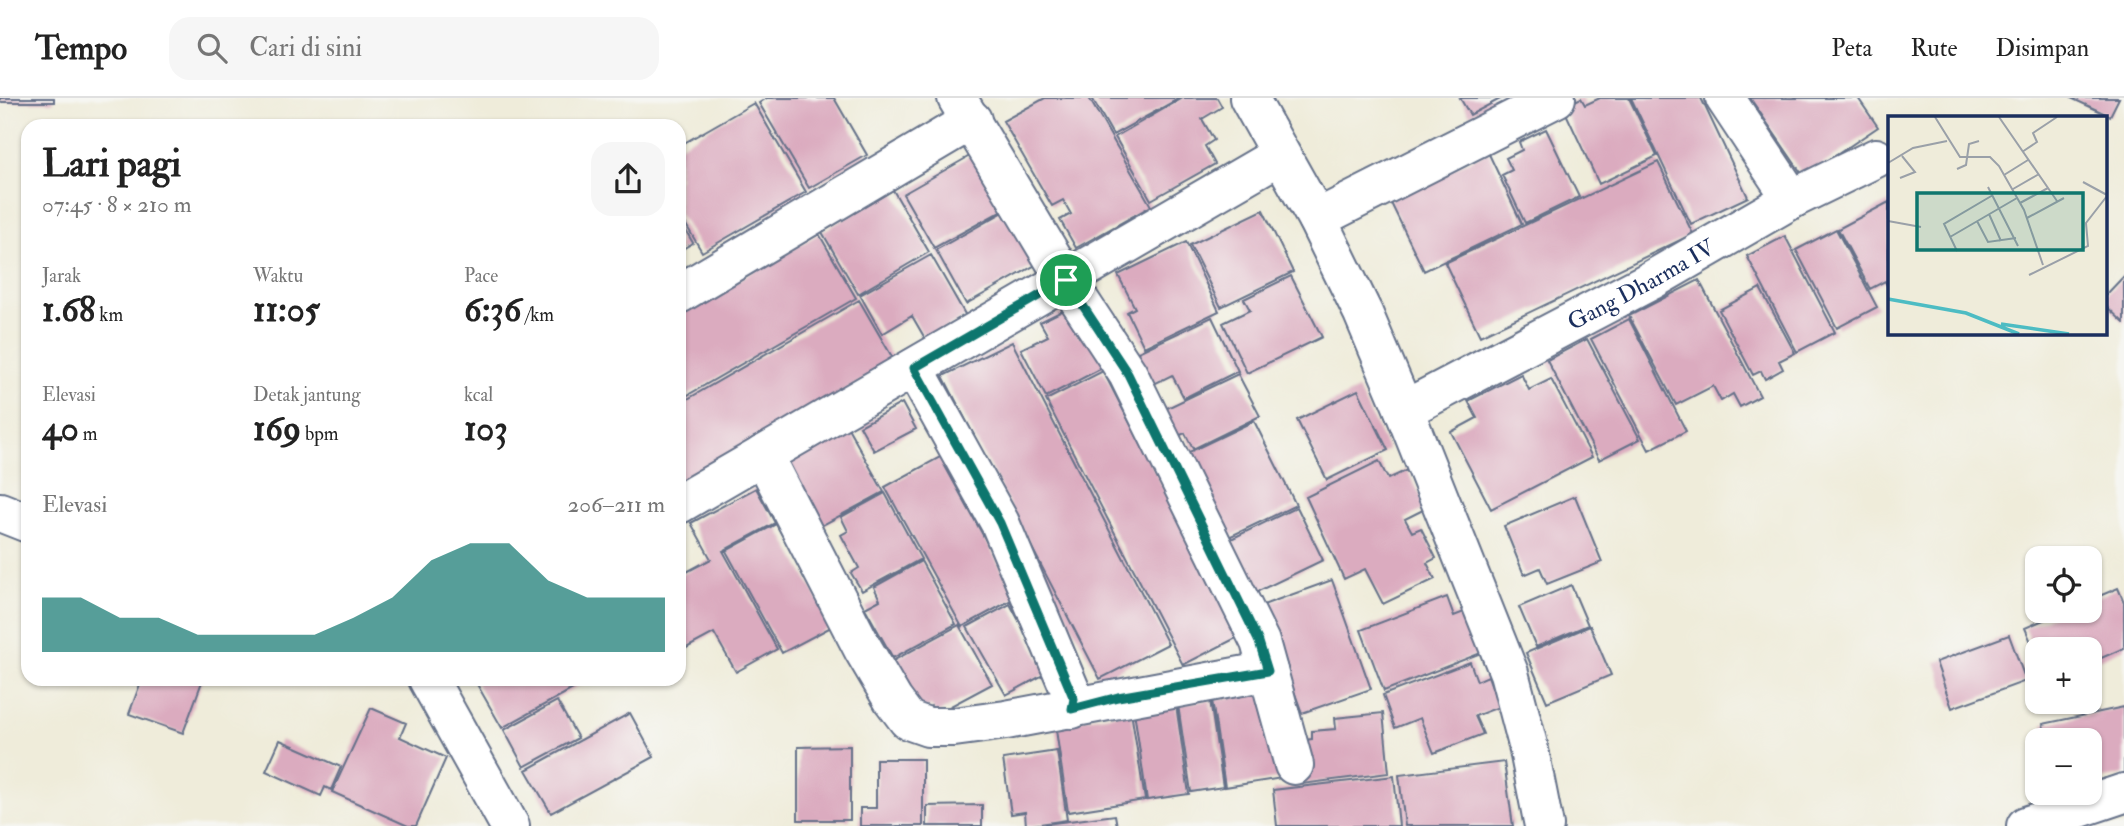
<!DOCTYPE html>
<html lang="id">
<head>
<meta charset="utf-8">
<style>
	:root { --surface:#fff; --page:#f6f6f6; --text:#222; --muted:#767676; --line:#e0e0e0; --accent:#0f766e }
	body { margin:0; font-family:"IM FELL Double Pica",serif; background:var(--page); color:var(--text); height:100vh; display:flex; flex-direction:column; font-size:26px; white-space:nowrap }
	* { box-sizing:border-box; margin:0 }
	p { font-size:23px; color:var(--muted) }
	.icon { flex:none; width:38px; height:38px; fill:none; stroke:currentColor; stroke-width:2; stroke-linecap:round; stroke-linejoin:round }
	.map { position:relative; flex:1; overflow:hidden }
	.details { position:absolute; left:21px; top:21px; width:665px; height:567px; display:flex; flex-direction:column; background:var(--surface); border-radius:21px; box-shadow:0 2px 5px #0004 }
	.details>* { flex:none }
	.controls { position:absolute; left:2025px; top:448px; display:grid; gap:14px }
	.controls a { display:grid; place-items:center; width:77px; height:77px; border-radius:14px; background:var(--surface); box-shadow:0 2px 5px #0004; font-size:35px }
	.pin { position:absolute; display:grid; place-items:center; width:60px; height:60px; color:#fff; margin:-30px; border:4px solid #fff; border-radius:50%; box-shadow:0 2px 7px #0007 }
	.round { display:grid; place-items:center; flex:none; width:74px; height:74px; border-radius:21px; background:var(--page) }
	.summary { display:flex; align-items:center; justify-content:space-between; height:119px; padding:0 21px }
	h1 { font-size:38px; font-weight:800; line-height:52px }
	.stats { display:grid; grid-template-columns:repeat(3,1fr); gap:10px; height:119px; padding:7px 21px }
	.stats div { display:grid; align-content:center }
	.stats b { font-size:35px; font-weight:800 }
	.stats small { font-size:19px; font-weight:400 }
	.stats p { font-size:19px }
	.chart { height:196px; padding:14px 21px }
	.chart p { display:flex; justify-content:space-between }
	.chart svg { width:100%; height:126px; margin-top:7px; fill:var(--accent); opacity:.7 }
	header { display:flex; align-items:center; gap:42px; box-sizing:border-box; height:98px; padding:0 35px; background:var(--surface); border-bottom:2px solid var(--line) }
	header strong { font-size:33px }
	nav { display:flex; gap:38px; margin-inline-start:auto; font-size:24px }
	.search { width:490px; height:63px; background:var(--page); display:flex; align-items:center; gap:18px; box-sizing:border-box; padding:0 24px; border-radius:21px; color:var(--muted); font-size:26px }
	.map>svg:first-child { display:block }
	.building { fill:#dbabbf }
	.lines { fill:none; stroke-linecap:round; stroke-linejoin:round }
	.street-casing { stroke:#657189; stroke-width:42 }
	.street { stroke:#fff; stroke-width:38 }
	.route-casing { stroke:#fff; stroke-width:14 }
	.route { stroke:#0f766e; stroke-width:9 }
	.labels { text-anchor:middle; dominant-baseline:central; stroke-width:7; stroke-linejoin:round; paint-order:stroke }
	.street-label { font-size:23px; fill:#1b2f5e; stroke:#f6f6f2 }
	.inset-river { fill:none; stroke:#4dbcc3; stroke-width:3.5 }
	.inset-road { fill:none; stroke:#9aa0a8; stroke-width:2 }
	.view { fill:#0f766e; fill-opacity:0.15; stroke:#0f766e; stroke-width:3.5 }
	.inset-edge { fill:none; stroke:#1b2f5e; stroke-width:3.5 }
</style>
</head>
<body>
<header>
<strong>Tempo</strong>
<div class="search"><svg class="icon" aria-label="search" viewBox="0 0 24 24"><circle cx="10" cy="10" r="6"/><path d="M15 15l6 6"/></svg>Cari di sini</div>
<nav><a>Peta</a><a>Rute</a><a>Disimpan</a></nav>
</header>
<div class="map">
<svg width="2124" height="728" viewBox="0 0 2124 728">
	<rect width="100%" height="100%" fill="#f6f6f2"/>
	<filter id="ink" filterUnits="userSpaceOnUse"><feTurbulence type="fractalNoise" baseFrequency=".0143" numOctaves="2"/><feDisplacementMap in="SourceGraphic" scale="14" xChannelSelector="R" yChannelSelector="G"/><feConvolveMatrix kernelMatrix="1 2 1 2 8 2 1 2 1" color-interpolation-filters="sRGB"/></filter>
	<filter id="wash" filterUnits="userSpaceOnUse"><feTurbulence type="fractalNoise" baseFrequency=".00686" numOctaves="4" result="noise"/><feDisplacementMap in="SourceGraphic" scale="28" xChannelSelector="R" yChannelSelector="G"/><feGaussianBlur stdDeviation="1.57" result="paint"/><feColorMatrix in="noise" values="0 0 0 0 0 0 0 0 0 0 0 0 0 0 0 0 0 1.4 0 .05"/><feComposite in="paint" operator="in"/></filter>
	<g filter="url(#wash)">
		<rect width="100%" height="100%" fill="#efecda"/>
		<g id="blocks">
			<path class="building" d="M0 0H54V4H0Z
				M767 0H834L867 57 809 90 759 5Z
				M1045 0H1089L1151 108 1076 150 1060 122 1071 116 1063 102 1052 108 1003 23Z
				M1092 0H1180L1113 37Z
				M1183 0H1217L1222 9 1202 21 1214 42 1205 48 1215 66 1151 102 1115 39Z
				M1460 0H1502L1470 17Z
				M1581 0 1585 7 1600 0H1629L1657 58 1599 86 1563 9Z
				M1631 0H1701L1748 99 1691 126Z
				M1750 0H1858L1878 29 1804 79Z
				M2071 0H2119L2110 18Z
				M754 5 806 94 702 154 679 115V48Z
				M1546 31 1579 99 1525 125 1502 77 1512 72 1506 60 1522 52 1519 44Z
				M1488 54 1522 126 1424 173 1389 101Z
				M975 55 1007 110 934 150 903 96Z
				M1658 64 1693 136 1480 238 1445 165Z
				M893 92 929 154 858 196 822 134Z
				M1889 104V191L1885 183 1870 191 1838 131Z
				M1009 111 1039 165 966 206 936 152Z
				M1263 112 1293 174 1221 209 1190 147Z
				M679 121 693 145 679 153Z
				M1836 131 1877 209 1837 230 1796 152Z
				M819 136 856 200 679 302V216Z
				M1785 138 1835 234 1797 254 1747 158Z
				M1186 144 1219 213 1144 249 1127 214 1135 210 1118 177Z
				M931 157 966 218 926 242 912 218 882 236 860 197Z
				M1291 178 1322 239 1247 275 1223 225 1250 212 1244 201Z
				M2124 178V225L2105 207V198Z
				M1699 182 1760 298 1740 309 1733 296 1721 303 1713 288 1676 307 1629 218Z
				M1760 190 1795 255 1779 263 1783 271 1765 281 1761 273 1753 277 1719 212Z
				M859 202 895 264 679 388V306Z
				M1064 212 1079 239 1090 234 1108 267 1046 299 1021 251 1048 238 1040 224Z
				M1212 219 1238 273 1184 300 1172 277 1152 287 1136 255Z
				M1629 221 1686 333 1649 352 1591 241Z
				M1587 241 1640 341 1599 362 1547 262Z
				M1012 244 1168 546 1100 581 943 278Z
				M1103 273 1240 538 1183 567 1046 302Z
				M1238 276 1260 318 1193 351 1185 335 1176 339 1163 312Z
				M1521 276 1529 292 1551 281 1592 359 1491 411 1451 334 1477 320 1468 303Z
				M1358 292 1388 352 1327 382 1297 322Z
				M902 305 916 331 874 353 860 328Z
				M1254 323 1296 407 1229 439 1187 355Z
				M847 328 884 394 821 428 785 362Z
				M940 359 1017 499 962 529 885 389Z
				M1379 363 1388 381 1407 372 1427 410 1405 421 1412 434 1421 430 1436 460 1427 465 1435 481 1383 506 1365 471 1344 481 1306 399Z
				M756 390 775 425 723 453 777 551 736 574 714 535 679 554V472L681 477 711 461 691 425Z
				M885 395 921 461 862 493 851 475 859 470 841 437 848 433 841 419Z
				M1575 398 1602 464 1547 486 1540 470 1524 477 1504 428Z
				M1297 409 1323 462 1246 499 1241 463 1231 441Z
				M776 426 833 528 782 555 726 453Z
				M921 463 956 526 893 560 865 510 880 502 874 489Z
				M1332 482 1371 591 1302 615 1263 507Z
				M1571 487 1588 527 1536 549 1519 509Z
				M2118 490 2124 504V550L2090 565V551H2037V558L2025 530 2064 513H2090V502Z
				M1447 499 1454 518 1464 514 1481 555 1384 593 1361 532Z
				M1010 506 1047 575 1006 597 967 529Z
				M959 527 992 586 936 616 931 608 921 614 885 567Z
				M1590 528 1611 577 1547 604 1526 555Z
				M2009 537 2026 583 1952 610 1936 564Z
				M1470 564 1477 583 1488 578 1499 609 1475 618 1483 636 1434 655 1420 620 1395 630 1383 597Z
				M142 581H203L183 635 129 616Z
				M474 581H591L502 630Z
				M1269 594 1282 680 1225 689 1212 602Z
				M1210 602 1223 689 1191 694 1178 607Z
				M557 603 578 640 524 669 504 632Z
				M1176 607 1189 696 1147 702 1134 613Z
				M2124 609V676L2090 684V642H2046L2043 626Z
				M371 610 406 625 400 639 446 660 416 728H408L332 694Z
				M1131 614 1145 702 1068 714 1055 625Z
				M630 615 654 659 551 715 526 672Z
				M1383 615 1389 675 1302 686 1297 643 1312 641V633L1336 631 1335 620Z
				M280 642 341 669 331 692 325 689 321 698 266 673Z
				M850 648V722H798V649Z
				M1057 653 1067 722 1026 728 1025 714 1011 716 1003 661Z
				M876 661H923V728H860V710H876Z
				M1504 664 1513 728H1405L1399 677Z
				M1394 678 1399 728H1277L1273 692Z
				M982 707V728H927V708Z
				M1115 717 1117 728H1046V726Z"/>
		</g>
	</g>
	<g filter="url(#ink)">
		<use href="#blocks" fill-opacity="0" stroke="#657189" stroke-width="2"/>
		<g class="lines">
			<g class="street-casing">
				<g id="street">
					<path d="M957 0 1066 182 1128 276 1260 544 1294 667"/>
					<path d="M1249 0 1317 121 1363 215 1404 312 1509 575 1528 647 1544 728"/>
					<path d="M1725 0 1792 101"/>
					<path d="M1317 121 1556 0"/>
					<path d="M679 196 972 22"/>
					<path d="M914 270 1000 425 1074 601 1072 611"/>
					<path id="s1" d="M1404 312 1650 183 1792 101 1876 60"/>
					<path d="M763 357 863 551 893 602 908 622 928 629H954L1006 622 1268 573"/>
					<path d="M679 406 1280 57"/>
					<path d="M0 414 28 425"/>
					<path d="M428 581 510 728"/>
					<path d="M2026 728 2124 695"/>
				</g>
			</g>
			<use href="#street" class="street"/>
		</g>
	</g>
	<g class="lines" filter="url(#ink)">
		<g class="route-casing">
			<path id="route" d="M1066 182 1128 276 1259 544 1268 573 1118 599 1072 611 1074 601 1000 425 914 270Z"/>
		</g>
		<use href="#route" class="route"/>
	</g>
	<g class="labels">
		<g class="street-label">
			<text stroke="none"><textPath href="#s1" startOffset="268">Gang Dharma IV</textPath></text>
		</g>
	</g>
	<g transform="translate(1888 18)">
		<rect width="219" height="219" fill="#efecda"/>
		<path class="inset-river" d="M0 183 78 197 131 218M113 208 181 218"/>
		<path class="inset-road" d="M47 1 72 41H102L111 50 136 94 155 149M111 1 169 85M134 36 149 26 145 17 169 1M0 47 25 32 59 25M69 53 78 49 81 28 91 25M116 59 140 44M12 62 27 56 14 40M195 66 219 79M100 71 130 130M125 73 151 58M132 87 160 72M101 98 113 125M139 102 176 82M0 105 33 111M89 105 100 126 128 122M62 121 129 82M69 135 56 108 105 79M141 159 200 130 198 107 219 80"/>
		<path class="view" d="M29 77H195V134H29Z"/>
		<rect width="219" height="219" class="inset-edge"/>
	</g>
</svg>
<div class="controls">
<a><svg class="icon" aria-label="locate" viewBox="0 0 24 24"><circle cx="12" cy="12" r="6"/><path d="M12 2v4M12 18v4M2 12h4M18 12h4"/></svg></a>
<a>+</a>
<a>−</a>
</div>
<div class="pin" style="left:1066px;top:182px;background:#1e9e55"><svg class="icon" aria-label="arrive" viewBox="0 0 24 24"><path d="M6 21V4h12l-3 4 3 4H6"/></svg></div>
<section class="details">
<div class="summary"><div><h1>Lari pagi</h1><p>07:45 · 8 × 210 m</p></div><a class="round"><svg class="icon" aria-label="share" viewBox="0 0 24 24"><path d="M12 15V3M7 8l5-5 5 5M5 13v7h14v-7"/></svg></a></div>
<div class="stats">
<div><p>Jarak</p><b>1.68<small> km</small></b></div>
<div><p>Waktu</p><b>11:05</b></div>
<div><p>Pace</p><b>6:36<small> /km</small></b></div>
</div>
<div class="stats">
<div><p>Elevasi</p><b>40<small> m</small></b></div>
<div><p>Detak jantung</p><b>169<small> bpm</small></b></div>
<div><p>kcal</p><b>103</b></div>
</div>
<div class="chart"><p><span>Elevasi</span>206–211 m</p>
<svg viewBox="0 0 160 44" preserveAspectRatio="none"><path d="M0 44V25L10 25L20 32L30 32L40 38L50 38L60 38L70 38L80 32L90 25L100 12L110 6L120 6L130 19L140 25L150 25L160 25V44z"/></svg>
</div>
</section>
</div>
</body>
</html>
